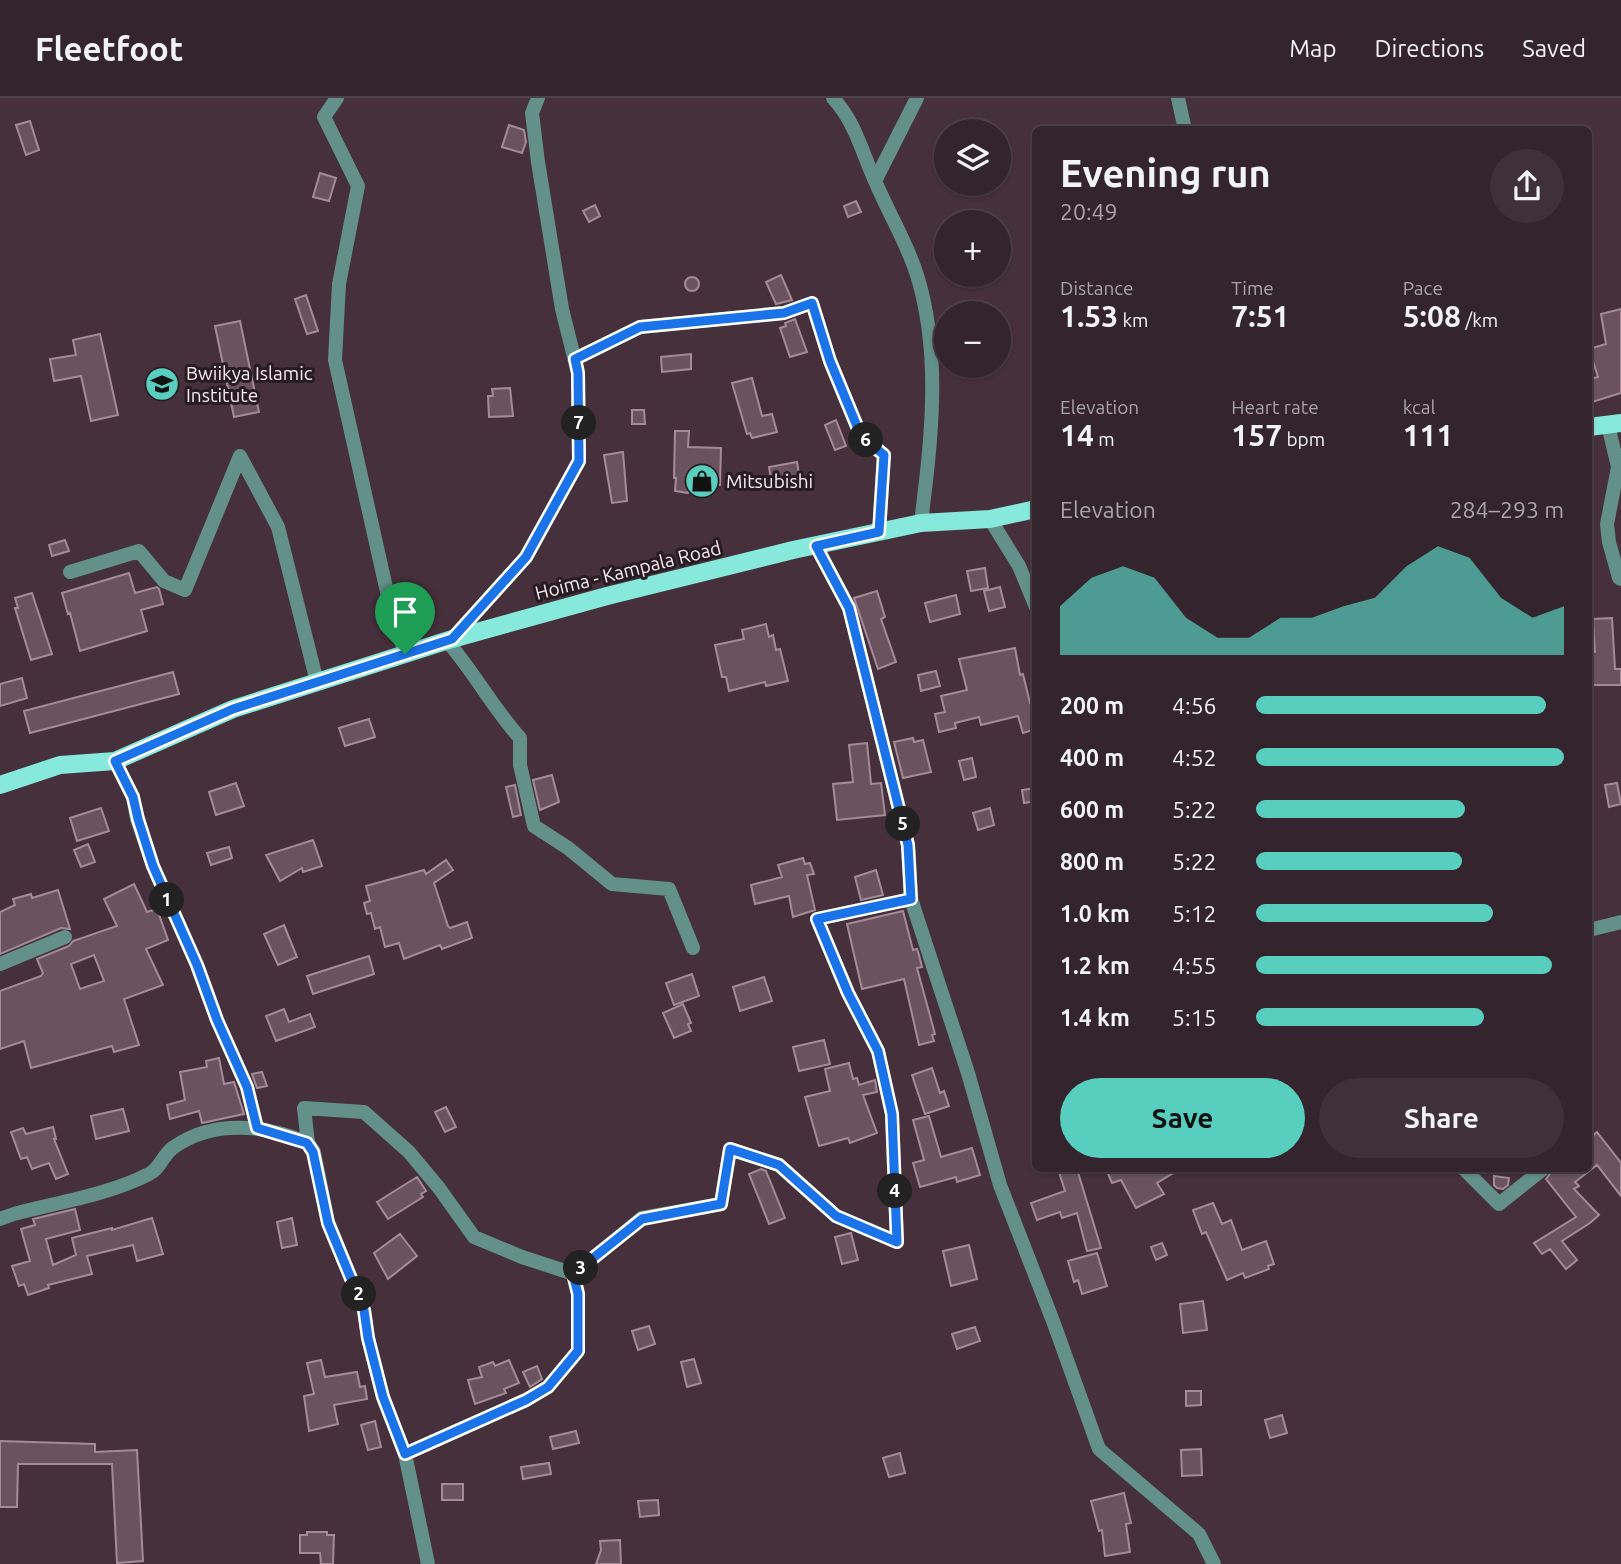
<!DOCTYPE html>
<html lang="en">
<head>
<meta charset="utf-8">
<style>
	:root { --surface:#34242d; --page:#3f3039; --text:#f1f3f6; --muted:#a9a4aa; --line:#4e4149; --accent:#58cebf }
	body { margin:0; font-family:Ubuntu,sans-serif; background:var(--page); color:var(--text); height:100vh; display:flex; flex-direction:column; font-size:26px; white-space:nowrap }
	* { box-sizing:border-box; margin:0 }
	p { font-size:23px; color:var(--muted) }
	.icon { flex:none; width:38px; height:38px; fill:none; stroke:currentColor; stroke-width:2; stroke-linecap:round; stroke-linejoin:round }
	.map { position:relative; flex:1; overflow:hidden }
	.details { position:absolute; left:1032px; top:28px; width:560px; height:1046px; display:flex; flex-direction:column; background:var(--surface); border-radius:10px; box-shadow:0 2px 5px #0004,0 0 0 2px var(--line) }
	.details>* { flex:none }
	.controls { position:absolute; left:934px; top:21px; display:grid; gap:14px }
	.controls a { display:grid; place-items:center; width:77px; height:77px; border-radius:50%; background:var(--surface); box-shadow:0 2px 5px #0004,0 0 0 2px var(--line); font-size:35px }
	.pin { position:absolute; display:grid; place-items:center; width:60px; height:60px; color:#fff; margin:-72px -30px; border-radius:50% 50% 50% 0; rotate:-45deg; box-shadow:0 0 7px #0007 }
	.pin .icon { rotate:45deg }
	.km { position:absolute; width:35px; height:35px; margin:-18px; border-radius:50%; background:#222; color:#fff; font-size:19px; line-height:35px; text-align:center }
	.round { display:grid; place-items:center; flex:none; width:74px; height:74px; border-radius:37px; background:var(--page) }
	.summary { display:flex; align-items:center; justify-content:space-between; height:119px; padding:0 28px }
	h1 { font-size:38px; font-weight:600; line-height:52px }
	.figures { display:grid; grid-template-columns:repeat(3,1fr); gap:10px; height:119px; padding:7px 28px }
	.figures div { display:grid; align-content:center }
	.figures b { font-size:30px; font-weight:600 }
	.figures small { font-size:19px; font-weight:400 }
	.figures p { font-size:19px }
	.chart { height:196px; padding:14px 28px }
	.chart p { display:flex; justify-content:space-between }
	.chart svg { width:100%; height:126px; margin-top:7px; fill:var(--accent); opacity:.7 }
	.cta { display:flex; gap:14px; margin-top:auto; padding:14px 28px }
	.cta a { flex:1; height:80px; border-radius:42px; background:var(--accent); color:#111; font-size:28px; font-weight:600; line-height:80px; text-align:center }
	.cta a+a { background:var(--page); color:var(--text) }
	ul { padding:0 28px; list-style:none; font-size:23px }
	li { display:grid; grid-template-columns:112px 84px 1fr; align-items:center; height:52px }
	li i { height:18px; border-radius:9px; background:var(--accent) }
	header { display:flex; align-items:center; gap:42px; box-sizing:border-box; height:98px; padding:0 35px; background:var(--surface); border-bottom:2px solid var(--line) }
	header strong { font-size:33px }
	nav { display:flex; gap:38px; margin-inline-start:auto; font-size:24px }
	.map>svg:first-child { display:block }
	.building { fill:#6a525e; stroke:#a58b98; stroke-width:2; fill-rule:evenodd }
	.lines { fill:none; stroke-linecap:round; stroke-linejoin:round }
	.minor { stroke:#63908a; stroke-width:14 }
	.primary { stroke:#86e9db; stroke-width:18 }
	.route-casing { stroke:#fff; stroke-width:14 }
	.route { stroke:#1a73e8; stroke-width:9 }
	.labels { text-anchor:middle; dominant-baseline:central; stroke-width:6; stroke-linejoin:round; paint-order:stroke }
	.poi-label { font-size:19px; fill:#f9eaf2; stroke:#261c21; text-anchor:start }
	.street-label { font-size:19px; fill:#f9eaf2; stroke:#261c21 }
</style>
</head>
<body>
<header>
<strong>Fleetfoot</strong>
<nav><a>Map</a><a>Directions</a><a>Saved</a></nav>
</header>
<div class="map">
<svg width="1621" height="1466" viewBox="0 0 1621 1466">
	<rect width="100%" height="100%" fill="#46303c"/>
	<path class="building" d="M30 23 39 52 26 57 16 27Z
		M509 27 524 32 526 44 522 55 502 49Z
		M320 75 336 80 329 103 313 99Z
		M856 103 861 114 848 119 844 108Z
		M595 107 600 118 589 124 583 113Z
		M781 177 792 202 776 206 766 184Z
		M685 186a7 7 0 1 1 14 0a7 7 0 1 1-14 0Z
		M306 197 318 233 307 236 295 201Z
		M1621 211V295L1589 305V281L1598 279 1589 251 1606 246 1601 216Z
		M795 221 807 254 790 259 780 230 786 228 785 225Z
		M240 223 259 314 234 319 215 228Z
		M100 236 118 317 91 323 81 278 54 283 50 261 76 257 73 242Z
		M691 256V271L662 274 661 259Z
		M752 280 762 318 772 316 777 334 752 340 750 335 747 336 732 285Z
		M510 290 513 318 489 319 488 298H493L492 291Z
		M632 312H644L645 326H632Z
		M836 322 846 348 835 352 825 327Z
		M675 333H689L688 349 721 350 720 387 689 386 688 395 675 393 676 380H674Z
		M623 354 627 403 612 405 604 357Z
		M797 364 800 382 772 387 769 369Z
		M65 442 69 453 52 458 49 447Z
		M985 470 988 490 971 493 967 473Z
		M129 475 135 495 157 489 159 491 163 506 141 512 147 533 80 553 70 515 68 516 62 495Z
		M1000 489 1005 509 989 513 984 493Z
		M877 493 885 519 881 521 896 564 878 571 854 500Z
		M32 495 52 556 31 562 15 510H18L15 500Z
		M956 497 960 516 930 524 925 505Z
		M1612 520 1615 571H1621V587H1589V555L1595 554 1593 521Z
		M766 526 769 539 773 537 776 552 780 551 788 583 766 588 765 584 729 593 726 579H722L715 547 744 541 742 532Z
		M1015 550 1020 577 1023 576 1030 605 1036 603V631L1023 635 1018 618 981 627 979 619 955 625 956 630 939 634 935 616 945 614 941 598 967 592 959 561Z
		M936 573 940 588 921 593 918 577Z
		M173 574 179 596 30 635 24 613Z
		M22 580 27 600 0 608V586Z
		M369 621 375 639 345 648 339 630Z
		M913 640 914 644 923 642 931 674 903 680 894 644Z
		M867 645 871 686 881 685 885 717 837 722 833 686 853 684 849 647Z
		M972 660 976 679 964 682 959 663Z
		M552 677 559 704 540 712 533 682Z
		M236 685 244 708 216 717 209 694Z
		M1617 685 1621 706 1609 709 1605 687Z
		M515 687 521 717 513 719 506 689Z
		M1036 690V703L1024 705 1022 692Z
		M101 710 109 733 77 743 70 720Z
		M990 710 994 727 978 732 973 715Z
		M313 742 322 768 303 774 302 770 280 783 266 757Z
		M88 746 95 764 81 769 74 752Z
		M229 749 232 760 211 767 207 755Z
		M803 760 805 766 810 765 814 776 807 777 815 812 793 819 789 798 755 806 751 787 782 779 778 767Z
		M446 762 453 772 434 785 448 828 450 830 467 824 472 840 442 851 440 847 404 861 399 845 385 849 380 829 375 831 371 815 367 816 364 805 370 803 366 788 424 772 426 776Z
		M876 772 883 797 861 802 855 779Z
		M134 786 147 814 157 811 168 842 146 851 163 887 124 901 139 947 114 954 112 948 31 970 24 943 0 951V893L41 878 43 875 37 861 69 848 73 843 117 828 104 801ZM94 857 104 883 80 891 71 866Z
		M58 792 70 831 61 830 0 856V814L15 807 13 801 31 796 32 800Z
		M903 813 913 852 917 851 919 857 922 869 917 870 935 936 932 937 934 943 919 947 904 881 862 891 847 826Z
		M284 827 297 859 278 867 264 836Z
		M369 858 374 876 313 896 307 878Z
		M692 876 699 898 674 907 666 885Z
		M764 879 772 903 740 913 733 889Z
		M683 906 691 925 688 926 691 933 674 940 663 915Z
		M284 911 289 924 310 916 315 929 276 943 266 918Z
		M824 942 830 966 799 973 793 949Z
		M219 960 224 986 234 984 244 1016 202 1025 199 1013 170 1021 167 1007 185 1002 180 974 207 969 206 963Z
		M849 965 853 981 857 980 859 987 875 982 877 994 863 997 877 1035 850 1045 848 1040 819 1048 805 999 830 993 825 971Z
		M932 970 940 995 944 993 949 1008 925 1016 912 977Z
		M262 974 267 988 257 990 252 976Z
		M446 1009 456 1029 445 1034 435 1014Z
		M123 1011 129 1033 96 1041 91 1018Z
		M929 1018 941 1059 972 1050 980 1077 957 1084 956 1079 920 1089 913 1065 924 1062 913 1022Z
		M53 1029 56 1041H54L68 1076 56 1081 49 1065 32 1071 27 1059 21 1061 11 1034 23 1030 26 1036Z
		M1597 1034 1621 1065V1098L1597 1067 1575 1084 1579 1088 1574 1091 1599 1117 1590 1125 1562 1143 1577 1162 1566 1171 1550 1151 1542 1156 1534 1145 1576 1119 1546 1081 1554 1071H1589V1041Z
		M761 1071 766 1073 785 1120 769 1126 749 1076Z
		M1058 1071H1077L1101 1150 1087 1153 1077 1115 1062 1120 1060 1114 1037 1122 1031 1105 1065 1093Z
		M1106 1071H1180L1157 1085 1164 1096 1136 1110 1121 1082 1112 1085Z
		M1494 1078 1509 1080 1508 1087 1503 1091 1497 1090 1494 1087Z
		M417 1079 426 1093 421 1096 423 1099 388 1121 377 1104Z
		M1213 1105 1222 1126 1231 1122 1242 1152 1266 1143 1274 1166 1268 1168 1269 1171 1245 1180 1243 1175 1227 1182 1206 1134 1202 1136 1193 1112Z
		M75 1111 80 1132 46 1141 53 1167 76 1157 72 1140 112 1130V1132L152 1120 163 1156 137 1163 133 1147 87 1158 92 1176 48 1187 49 1190 28 1197 24 1186 19 1188 12 1168 30 1163 21 1131 35 1127 33 1121Z
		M292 1120 297 1147 282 1150 277 1124Z
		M851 1135 858 1162 842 1166 835 1139Z
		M400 1136 417 1158 388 1181 374 1155Z
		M1162 1145 1167 1157 1156 1162 1151 1149Z
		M969 1147 977 1181 951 1188 943 1153Z
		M1097 1155 1107 1188 1082 1196 1078 1182 1074 1184 1068 1163Z
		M1203 1203 1207 1232 1183 1235 1180 1206Z
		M649 1228 655 1246 638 1252 632 1233Z
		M975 1229 980 1243 957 1251 952 1236Z
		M694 1261 701 1285 687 1289 681 1264Z
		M321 1262 325 1279 357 1274 360 1289 365 1288 367 1301 334 1307 338 1326 309 1333 304 1298 314 1296 307 1265Z
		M509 1262 519 1285 504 1291 506 1295 475 1306 468 1282 482 1279 479 1269 493 1264 495 1268Z
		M537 1268 542 1281 530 1289 523 1274Z
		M1186 1293H1201V1307L1186 1308Z
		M1282 1317 1287 1335 1270 1340 1265 1322Z
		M375 1323 381 1349 368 1352 361 1327Z
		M576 1333 579 1345 553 1351 550 1339Z
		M0 1343 95 1346V1354L137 1352 143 1463 117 1465 112 1366H18L17 1409H0Z
		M1201 1351 1202 1377 1182 1378 1181 1352Z
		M900 1355 905 1375 889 1379 883 1360Z
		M549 1365 551 1376 523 1381 521 1369Z
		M442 1386H463V1402H442Z
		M1124 1395 1131 1425 1126 1426 1130 1454 1105 1458 1102 1432 1099 1433 1091 1403Z
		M658 1402 659 1417 640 1419 638 1403Z
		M307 1434H327V1437H334L333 1466H321L320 1455H300V1437H307Z
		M620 1442 621 1466H596L601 1452 600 1443Z"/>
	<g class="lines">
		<path class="minor" d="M337 0 324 19 358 88 339 186 335 262 387 494 405 556
			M833 0C856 25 862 55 876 85 889 116 907 145 917 177 942 258 931 343 921 425
			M1178 0 1185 32
			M875 83 917 0
			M575 261 640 229 784 215 812 205 830 263 861 338 884 357 879 434
			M1608 327 1618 369 1607 426 1609 444 1619 480 1621 481
			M990 421 1019 468 1036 509
			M816 448 849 510 908 747 911 801 968 975 1000 1087 1053 1223 1099 1351 1199 1436 1214 1466
			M70 474 139 453 164 483 185 492 240 358 278 429 317 584
			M452 541 526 459 579 363 578 275 562 211 538 64 532 15 538 0
			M447 543C474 574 493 610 520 640V667L534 728 568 750 612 786 669 791 693 850
			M115 663 133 699 137 721 153 768 197 867 217 922 247 989 257 1030
			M1589 832 1621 824
			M0 866 65 839
			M308 1045 304 1010 364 1014 409 1054 439 1090 474 1139 522 1159 574 1176
			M1464 1071 1499 1106 1543 1071
			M0 1121 14 1116C59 1104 108 1097 149 1076 160 1071 163 1056 174 1049 214 1021 265 1027 308 1045L314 1054 328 1124 364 1212 368 1240 383 1299 405 1356 428 1466
			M405 1356 526 1302 548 1289 578 1253V1196L574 1176 642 1120 721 1106 730 1051 779 1067 836 1118 897 1144 892 1016 878 953 848 895 817 821 911 801"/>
		<path class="primary" d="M1589 329 1621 325
			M0 687 60 667 115 663 233 611 452 541 607 498 793 452 921 425 990 421 1036 411"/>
	</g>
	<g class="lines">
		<g class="route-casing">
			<path id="route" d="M812 205 830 263 861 338 884 357 879 434 816 448 849 510 908 747 911 801 817 821 848 895 878 953 892 1016 897 1144 836 1118 779 1067 730 1051 721 1106 642 1121 573 1176 578 1196V1253L548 1289 526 1302 405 1356 383 1299 368 1240 364 1212 328 1125 313 1054 307 1045 257 1030 247 989 217 922 197 867 153 768 138 721 133 699 115 663 233 611 452 541 526 459 579 363 578 275 575 261 640 229 784 215Z"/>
		</g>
		<use href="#route" class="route"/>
	</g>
	<defs>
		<g id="school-disc" transform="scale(1.75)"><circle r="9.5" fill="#58cebf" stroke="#261c21"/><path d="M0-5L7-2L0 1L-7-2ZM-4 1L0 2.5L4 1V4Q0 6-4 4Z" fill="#111"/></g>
		<g id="shop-disc" transform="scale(1.75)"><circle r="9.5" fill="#58cebf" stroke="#261c21"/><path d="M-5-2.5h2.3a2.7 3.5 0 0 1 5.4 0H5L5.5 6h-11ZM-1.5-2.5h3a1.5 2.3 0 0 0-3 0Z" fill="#111"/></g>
	</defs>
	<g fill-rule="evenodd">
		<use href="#school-disc" x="162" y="286"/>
		<use href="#shop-disc" x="702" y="383"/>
	</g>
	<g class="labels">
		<g class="poi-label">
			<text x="186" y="275">Bwiikya Islamic<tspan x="186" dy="22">Institute</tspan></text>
			<text x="726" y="383">Mitsubishi</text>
		</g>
		<g class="street-label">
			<text transform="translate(628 472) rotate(-14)">Hoima - Kampala Road</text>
		</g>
	</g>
</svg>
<div class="controls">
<a><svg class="icon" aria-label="layers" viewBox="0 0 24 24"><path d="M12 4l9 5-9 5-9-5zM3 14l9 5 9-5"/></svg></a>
<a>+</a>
<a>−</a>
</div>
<div class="pin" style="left:405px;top:556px;background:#1e9e55"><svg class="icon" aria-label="arrive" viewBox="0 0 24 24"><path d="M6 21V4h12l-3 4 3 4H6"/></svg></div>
<b class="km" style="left:167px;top:802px">1</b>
<b class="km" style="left:359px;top:1196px">2</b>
<b class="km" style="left:581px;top:1170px">3</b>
<b class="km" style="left:895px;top:1093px">4</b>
<b class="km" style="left:903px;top:726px">5</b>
<b class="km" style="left:866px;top:342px">6</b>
<b class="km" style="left:579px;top:325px">7</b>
<section class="details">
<div class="summary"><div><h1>Evening run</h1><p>20:49</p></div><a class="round"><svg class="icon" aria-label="share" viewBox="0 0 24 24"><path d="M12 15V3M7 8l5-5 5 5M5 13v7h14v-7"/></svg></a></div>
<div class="figures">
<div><p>Distance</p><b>1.53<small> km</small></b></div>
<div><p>Time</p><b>7:51</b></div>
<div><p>Pace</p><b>5:08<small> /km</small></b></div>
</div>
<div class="figures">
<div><p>Elevation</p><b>14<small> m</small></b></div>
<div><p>Heart rate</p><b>157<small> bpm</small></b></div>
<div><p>kcal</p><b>111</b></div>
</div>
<div class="chart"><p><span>Elevation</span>284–293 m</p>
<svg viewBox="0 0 160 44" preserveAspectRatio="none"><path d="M0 44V27L10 17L20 13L30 17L40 31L50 38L60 38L70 31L80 31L90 27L100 24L110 13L120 6L130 10L140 24L150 31L160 27V44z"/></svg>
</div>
<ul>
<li><b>200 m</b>4:56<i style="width:94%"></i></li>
<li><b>400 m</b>4:52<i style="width:100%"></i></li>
<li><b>600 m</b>5:22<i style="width:68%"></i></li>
<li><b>800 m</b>5:22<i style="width:67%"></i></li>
<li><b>1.0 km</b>5:12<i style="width:77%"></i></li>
<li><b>1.2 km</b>4:55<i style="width:96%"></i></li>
<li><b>1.4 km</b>5:15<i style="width:74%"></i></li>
</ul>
<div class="cta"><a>Save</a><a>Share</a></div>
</section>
</div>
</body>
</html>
